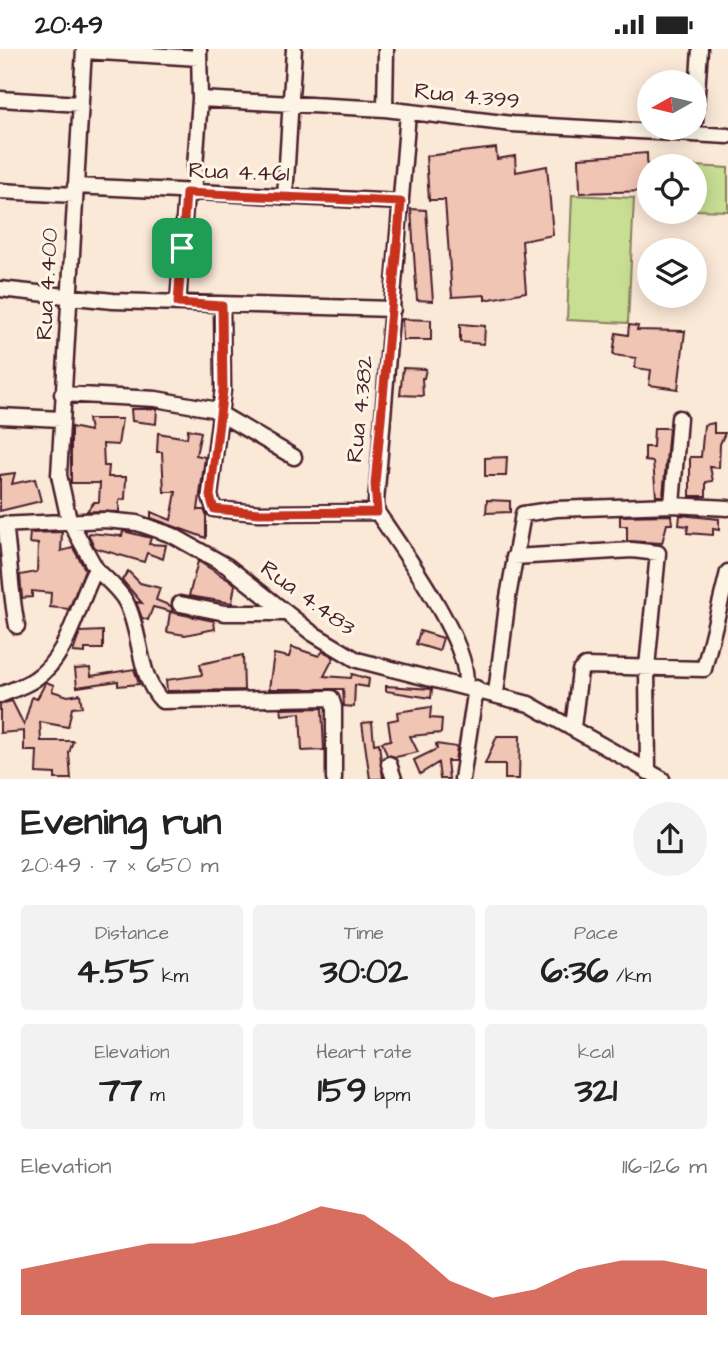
<!DOCTYPE html>
<html lang="en">
<head>
<meta charset="utf-8">
<style>
	:root { --surface:#fff; --page:#f2f2f2; --text:#222; --muted:#767676; --accent:#c8321e }
	body { margin:0; font-family:"Architects Daughter",sans-serif; background:var(--page); color:var(--text); height:100vh; display:flex; flex-direction:column; font-size:26px; white-space:nowrap }
	* { box-sizing:border-box; margin:0 }
	p { font-size:23px; color:var(--muted) }
	.icon { flex:none; width:38px; height:38px; fill:none; stroke:currentColor; stroke-width:2; stroke-linecap:round; stroke-linejoin:round }
	.map { position:relative; height:730px; overflow:hidden }
	.sheet { display:flex; flex-direction:column; background:var(--surface); flex:1 }
	.sheet>* { flex:none }
	.needle { width:46px; rotate:262deg }
	.controls { position:absolute; left:637px; top:21px; display:grid; gap:14px }
	.controls a { display:grid; place-items:center; width:70px; height:70px; border-radius:50%; background:var(--surface); box-shadow:0 4px 18px #0003; font-size:35px }
	.pin { position:absolute; display:grid; place-items:center; width:60px; height:60px; color:#fff; margin:-30px; border-radius:14px; box-shadow:0 4px 10px #0006 }
	.round { display:grid; place-items:center; flex:none; width:74px; height:74px; border-radius:37px; background:var(--page) }
	.overview { display:flex; align-items:center; justify-content:space-between; height:119px; padding:0 21px }
	h1 { font-size:38px; font-weight:700; line-height:52px }
	.figures { display:grid; grid-template-columns:repeat(3,1fr); gap:10px; height:119px; padding:7px 21px }
	.figures div { display:grid; align-content:center; border-radius:7px; background:var(--page); text-align:center }
	.figures b { font-size:35px; font-weight:700 }
	.figures small { font-size:19px; font-weight:400 }
	.figures p { font-size:19px }
	.chart { height:196px; padding:14px 21px }
	.chart p { display:flex; justify-content:space-between }
	.chart svg { width:100%; height:126px; margin-top:7px; fill:var(--accent); opacity:.7 }
	.status { display:flex; justify-content:space-between; align-items:center; height:49px; padding:0 35px; background:var(--surface); direction:ltr }
	.status svg { height:19px; fill:currentColor }
	.map>svg:first-child { display:block }
	.green { fill:#c8de93; stroke:#897e5f; stroke-width:2 }
	.building { fill:#f1c5b4; stroke:#4a1f2b; stroke-width:2 }
	.lines { fill:none; stroke-linecap:round; stroke-linejoin:round }
	.minor-casing { stroke:#4a1f2b; stroke-width:19 }
	.minor { stroke:#fcf5e5; stroke-width:14 }
	.route-casing { stroke:#fff; stroke-width:14 }
	.route { stroke:#c8321e; stroke-width:9 }
	.labels { text-anchor:middle; dominant-baseline:central; stroke-width:6; stroke-linejoin:round; paint-order:stroke }
	.street-label { font-size:23px; fill:#4a1f2b; stroke:#fcf5e5 }
</style>
</head>
<body>
<div class="status"><b>20:49</b><svg viewBox="0 0 49 12"><path d="M0 12V9h3v3zM5 12V6h3v6zM10 12V3h3v9zM15 12V0h3v12zM26 1h20v11H26zM47 4h2v5h-2z"/></svg></div>
<div class="map">
<svg width="728" height="730" viewBox="0 0 728 730">
	<rect width="100%" height="100%" fill="#fbe9d8"/>
	<filter id="ink" filterUnits="userSpaceOnUse"><feTurbulence type="fractalNoise" baseFrequency=".0143" numOctaves="2"/><feDisplacementMap in="SourceGraphic" scale="14" xChannelSelector="R" yChannelSelector="G"/><feConvolveMatrix kernelMatrix="1 2 1 2 8 2 1 2 1" color-interpolation-filters="sRGB"/></filter>
	<g filter="url(#ink)">
		<path class="green" d="M695 117 728 119V162L695 161Z
			M572 146 634 149 628 274 567 271Z"/>
		<path class="building" d="M496 99 497 110 515 107 516 123 547 117 553 186 522 192 526 243 485 251V246L452 248 445 151H429L426 107Z
			M647 104 648 142 580 144 579 109Z
			M411 160 426 161 433 252 417 251Z
			M402 270 431 271V291H403Z
			M460 275 485 277 484 295 460 293Z
			M629 276 638 277 637 281 685 282 678 340 649 336 651 321 635 319 636 309 613 306 616 284 628 286Z
			M403 319 426 320 424 329H422L423 347 400 346Z
			M131 360H157L156 375 132 372Z
			M88 370H122L118 396 103 395 104 417H109L108 428H126L125 450 119 451V463L87 462 94 453H99L100 434H71V378L90 382Z
			M714 374V384H725L720 395 719 419 710 418 713 432 706 433V447H690V408H701L704 376Z
			M654 379H669L663 447H656L653 413 645 412V398H653Z
			M188 380 201 383 196 406 205 408 198 461H204L206 465V489L151 469V463L171 471 176 443H164L162 403H157L158 384 187 389Z
			M507 408 506 427H485V409Z
			M15 424 12 435 35 430 41 452 0 462V426Z
			M487 451 510 452V463L486 464Z
			M671 466 672 475H667L662 494 627 492V477H620V467Z
			M680 466 719 470V481L713 480V486L687 484 688 477 679 476Z
			M123 482 151 489 149 495 166 496 163 510 147 504 144 513 95 499 89 487V484L122 487Z
			M62 483 61 502 73 499 85 520 69 560 50 558 51 544 32 542V548L22 549 20 526 37 523 38 495 29 494 30 484Z
			M198 512 235 535 232 554 189 547Z
			M128 522 140 534 160 539 156 551 171 557 173 563 153 558 148 571 142 569 136 553 142 554 122 531Z
			M170 563 214 572 215 580 185 586 167 583Z
			M103 582V600H85V604L73 603 80 583Z
			M420 582 443 589 439 602 416 595Z
			M292 598 319 607 323 602 334 608 324 627 351 629 352 625 369 630 368 638 355 636 354 658 344 657 343 640H269L274 605 289 608Z
			M243 606 244 641 167 642 166 631 202 626 200 615Z
			M90 619 91 627 134 620 139 635 118 637V632L77 638 75 620Z
			M46 633 54 636 52 642 68 647 80 645 82 658 72 659 68 678 40 673 41 692H73L69 704 71 730H55V725L36 724 37 702H24V682L0 684V655L12 652 24 676 32 648 37 650Z
			M386 637 432 640 431 649 386 642Z
			M431 658 430 669 442 670 441 684 410 687 418 703 396 708 387 706 382 693 391 691 388 672 398 670 397 663Z
			M322 659 324 701 302 702 300 664 282 666 281 660Z
			M372 673 374 695 379 694 383 730H370L362 674Z
			M497 687H520L519 730H505V715H485Z
			M436 695 457 698 455 712H447L449 730H440L438 714 420 725 414 711 437 700Z"/>
		<g class="lines">
			<g class="minor-casing">
				<path id="minor" d="M84 2 199 9
					M0 50 80 55
					M200 50 385 60 512 75 728 87
					M385 60 386 0
					M408 64 376 453 377 463C400 497 474 599 465 637
					M695 73 700 0
					M75 137 401 153
					M0 142 74 146
					M193 145 200 50 199 0
					M285 148 294 0
					M0 240 113 252 393 260
					M178 254 186 144
					M222 256 223 341 210 447 214 460 259 464 377 463
					M62 345 156 350 212 360 294 408
					M0 367 61 370
					M672 456 679 369
					M5 475C10 509 10 543 17 577
					M0 476 105 471 137 474 172 486 227 517 312 584 357 611 529 655 662 730
					M514 508 632 501 658 504 647 618 648 723
					M96 520C106 530 119 540 126 553 142 584 137 626 162 652L331 649 334 658V730
					M180 555 225 564H285
					M496 644 508 548 523 465 556 460 672 456 728 459
					M0 646C12 641 25 637 35 630 70 607 77 554 96 520L69 471 59 426 84 0
					M573 678 580 622 585 617 704 620 728 523
					M389 715 394 730
					M462 730 476 639"/>
			</g>
			<use href="#minor" class="minor"/>
		</g>
	</g>
	<g class="lines" filter="url(#ink)">
		<g class="route-casing">
			<path id="route" d="M186 144 401 153 375 435 377 463 259 464 214 460 210 447 223 341 222 257 178 254Z"/>
		</g>
		<use href="#route" class="route"/>
	</g>
	<g class="labels">
		<g class="street-label">
			<text transform="translate(467 47) rotate(6)">Rua 4.399</text>
			<text transform="translate(239 123) rotate(2)">Rua 4.461</text>
			<text transform="translate(47 235) rotate(-87)">Rua 4.400</text>
			<text transform="translate(360 360) rotate(-84)">Rua 4.382</text>
			<text transform="translate(308 549) rotate(36)">Rua 4.483</text>
		</g>
	</g>
</svg>
<div class="controls">
<a><svg class="needle" viewBox="-14 -14 28 28"><path d="M0-13l5 13h-10z" fill="#e53935"/><path d="M0 13l5-13h-10z" fill="#767676"/></svg></a>
<a><svg class="icon" aria-label="locate" viewBox="0 0 24 24"><circle cx="12" cy="12" r="6"/><path d="M12 2v4M12 18v4M2 12h4M18 12h4"/></svg></a>
<a><svg class="icon" aria-label="layers" viewBox="0 0 24 24"><path d="M12 4l9 5-9 5-9-5zM3 14l9 5 9-5"/></svg></a>
</div>
<div class="pin" style="left:182px;top:199px;background:#1e9e55"><svg class="icon" aria-label="arrive" viewBox="0 0 24 24"><path d="M6 21V4h12l-3 4 3 4H6"/></svg></div>
</div>
<section class="sheet">
<div class="overview"><div><h1>Evening run</h1><p>20:49 · 7 × 650 m</p></div><a class="round"><svg class="icon" aria-label="share" viewBox="0 0 24 24"><path d="M12 15V3M7 8l5-5 5 5M5 13v7h14v-7"/></svg></a></div>
<div class="figures">
<div><p>Distance</p><b>4.55<small> km</small></b></div>
<div><p>Time</p><b>30:02</b></div>
<div><p>Pace</p><b>6:36<small> /km</small></b></div>
</div>
<div class="figures">
<div><p>Elevation</p><b>77<small> m</small></b></div>
<div><p>Heart rate</p><b>159<small> bpm</small></b></div>
<div><p>kcal</p><b>321</b></div>
</div>
<div class="chart"><p><span>Elevation</span>116–126 m</p>
<svg viewBox="0 0 160 44" preserveAspectRatio="none"><path d="M0 44V28L10 25L20 22L30 19L40 19L50 16L60 12L70 6L80 9L90 19L100 32L110 38L120 35L130 28L140 25L150 25L160 28V44z"/></svg>
</div>
</section>
</body>
</html>
